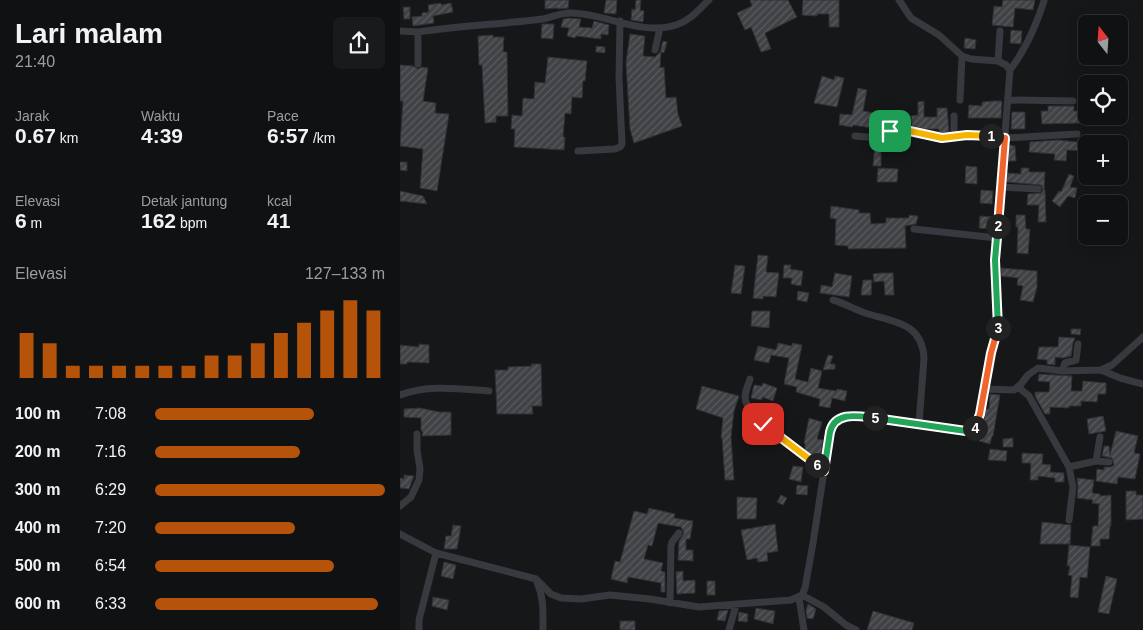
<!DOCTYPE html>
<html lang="id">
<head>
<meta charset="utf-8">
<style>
	:root { --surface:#101113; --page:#191a1c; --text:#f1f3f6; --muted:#9c9da0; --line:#303133; --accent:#b45309 }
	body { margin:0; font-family:Helvetica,sans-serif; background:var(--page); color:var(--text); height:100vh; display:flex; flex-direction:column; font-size:19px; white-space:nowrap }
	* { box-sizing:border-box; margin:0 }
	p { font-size:16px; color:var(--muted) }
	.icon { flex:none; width:28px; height:28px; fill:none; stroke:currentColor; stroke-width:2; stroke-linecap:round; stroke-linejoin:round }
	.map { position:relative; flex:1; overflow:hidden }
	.details { display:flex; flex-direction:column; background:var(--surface); width:400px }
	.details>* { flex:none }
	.needle { width:32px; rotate:343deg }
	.fabs { position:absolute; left:678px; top:15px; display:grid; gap:10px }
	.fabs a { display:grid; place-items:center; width:50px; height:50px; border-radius:8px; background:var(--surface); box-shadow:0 2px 12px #0003,0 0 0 1px var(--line); font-size:25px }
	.pin { position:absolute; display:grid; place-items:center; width:42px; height:42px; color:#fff; margin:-21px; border-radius:10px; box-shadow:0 2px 8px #0006 }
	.km { position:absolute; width:25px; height:25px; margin:-12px; border-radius:50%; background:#222; color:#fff; font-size:14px; line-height:25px; text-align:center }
	.round { display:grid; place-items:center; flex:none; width:52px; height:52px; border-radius:8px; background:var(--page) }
	.head { display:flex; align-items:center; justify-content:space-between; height:85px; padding:0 15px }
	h1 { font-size:28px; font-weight:800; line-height:38px }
	.stats { display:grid; grid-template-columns:repeat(3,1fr); gap:8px; height:85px; padding:5px 15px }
	.stats div { display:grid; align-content:center }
	.stats b { font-size:21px; font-weight:800 }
	.stats small { font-size:14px; font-weight:400 }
	.stats p { font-size:14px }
	.chart { height:140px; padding:10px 15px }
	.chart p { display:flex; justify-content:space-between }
	.chart svg { width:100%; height:90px; margin-top:5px; stroke:var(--accent); stroke-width:6 }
	ul { padding:0 15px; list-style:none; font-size:16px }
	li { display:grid; grid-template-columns:80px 60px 1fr; align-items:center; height:38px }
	li i { height:12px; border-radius:6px; background:var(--accent) }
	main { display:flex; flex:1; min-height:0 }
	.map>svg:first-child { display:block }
	.building { fill:url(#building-hatch); stroke:#303135 }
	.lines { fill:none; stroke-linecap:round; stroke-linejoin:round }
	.street { stroke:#37393e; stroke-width:7 }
	.split-1-casing { stroke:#fff; stroke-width:10 }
	.split-2-casing { stroke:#fff; stroke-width:10 }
	.split-3-casing { stroke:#fff; stroke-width:10 }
	.split-4-casing { stroke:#fff; stroke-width:10 }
	.split-5-casing { stroke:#fff; stroke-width:10 }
	.split-6-casing { stroke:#fff; stroke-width:10 }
	.split-7-casing { stroke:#fff; stroke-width:10 }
	.split-1 { stroke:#f5b400; stroke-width:6 }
	.split-2 { stroke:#f0652b; stroke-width:6 }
	.split-3 { stroke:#22a559; stroke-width:6 }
	.split-4 { stroke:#f0652b; stroke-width:6 }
	.split-5 { stroke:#22a559; stroke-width:6 }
	.split-6 { stroke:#22a559; stroke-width:6 }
	.split-7 { stroke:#f5b400; stroke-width:6 }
</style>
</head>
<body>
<main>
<section class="details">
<div class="head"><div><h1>Lari malam</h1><p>21:40</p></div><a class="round"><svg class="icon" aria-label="share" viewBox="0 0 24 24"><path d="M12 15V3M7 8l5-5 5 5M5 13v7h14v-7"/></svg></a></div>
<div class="stats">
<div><p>Jarak</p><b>0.67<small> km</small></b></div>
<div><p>Waktu</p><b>4:39</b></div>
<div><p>Pace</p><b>6:57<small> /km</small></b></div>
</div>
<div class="stats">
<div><p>Elevasi</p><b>6<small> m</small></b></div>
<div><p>Detak jantung</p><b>162<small> bpm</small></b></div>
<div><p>kcal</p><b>41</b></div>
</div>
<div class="chart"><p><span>Elevasi</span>127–133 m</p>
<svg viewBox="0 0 160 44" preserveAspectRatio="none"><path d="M5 44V22M15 44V27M25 44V38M35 44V38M45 44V38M55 44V38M65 44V38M75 44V38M85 44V33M95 44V33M105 44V27M115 44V22M125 44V17M135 44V11M145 44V6M155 44V11"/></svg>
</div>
<ul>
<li><b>100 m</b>7:08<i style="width:69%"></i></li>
<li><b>200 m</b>7:16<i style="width:63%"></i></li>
<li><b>300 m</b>6:29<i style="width:100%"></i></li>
<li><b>400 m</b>7:20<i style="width:61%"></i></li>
<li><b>500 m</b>6:54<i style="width:78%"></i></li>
<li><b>600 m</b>6:33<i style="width:97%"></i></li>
</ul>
</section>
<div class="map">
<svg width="743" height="630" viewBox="0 0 743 630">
	<defs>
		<pattern id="building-hatch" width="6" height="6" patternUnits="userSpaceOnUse" patternTransform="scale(1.25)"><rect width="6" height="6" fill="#404246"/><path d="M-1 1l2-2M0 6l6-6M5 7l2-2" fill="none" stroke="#595b5f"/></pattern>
	</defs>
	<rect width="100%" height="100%" fill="#161719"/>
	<path class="building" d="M145 0H169L168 8 157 9 158 8 145 9Z
		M206 0H217L216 14 204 13Z
		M236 0H241L240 10 244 11 243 22 231 20 232 9 235 10Z
		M350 0H388L397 17 365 33 371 49 361 52 351 27 345 30 337 13 352 6Z
		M403 0H439V27H429V14H417V16L402 15Z
		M603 0H635L633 10 615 8 613 27 592 25 594 6 602 7Z
		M41 3V5L51 3 53 12 33 16 34 23 13 26 12 17 22 16V13L29 12 28 5Z
		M3 7H10V19H4Z
		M168 18 181 19 179 27 192 28 194 21 209 25 208 35 201 34V39L176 36 175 38 167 36 169 28 161 27 163 19Z
		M142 24H154L153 39 141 38Z
		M611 30 622 31 621 44 610 43Z
		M230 34 245 36 243 56 255 57 260 52 263 41 267 42 264 53 261 52 260 68 264 67 266 98 276 97 278 114 282 126 234 143 230 129 226 63Z
		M93 35V37H104L103 52H107L108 116H96V122L85 123 82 65H79L78 36Z
		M565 38 576 40 575 49 564 48Z
		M196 46 205 47V53L196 52Z
		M148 57 187 61 185 81H183L182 98 172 97 171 114 165 113 163 137H165L164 150 114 147 115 129H111L112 115 122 116 123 98 134 99 135 82 145 83Z
		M0 65 13 66 18 69 22 67 28 68 23 101 36 103 35 113 49 114 37 191 20 188 23 149 0 146 3 101H0Z
		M422 76 434 80 435 76 444 78 437 107 414 103Z
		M458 88 467 90 463 111 481 114 478 129 453 125 452 127 439 125 440 114 452 115Z
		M524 101V117H537V108H547L549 132 542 133 539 132V129H524L512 126 511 116 518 115V102Z
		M593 101H602L601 118H568L569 105 582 106V102Z
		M648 106H674V111H686L688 125 679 123 642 124 641 111H648Z
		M612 112H625V129H611Z
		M681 137 687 138 686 151 667 150 666 161 654 160 655 154 629 152 630 142 658 140 677 142 678 139Z
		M483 142 488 143 487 150H481V166H473L475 143Z
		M609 145 615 146 616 161H608Z
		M0 162H7V171L0 170Z
		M566 166 577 167V184L565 183Z
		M478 168 498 169 497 182H477Z
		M621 168H629V172H645L644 190H645L646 222H638L639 205H627L628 194 641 193 643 190 641 185 606 182 607 173 621 174Z
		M669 174 674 176 670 187 677 188 675 198 668 196 660 207 652 201 659 191 661 192Z
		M581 190 593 191 592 204 580 203Z
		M0 191 23 196 27 204 0 201Z
		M431 206 459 210V213H470L471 224 486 223V218H509V215L518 216 516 224 505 226 506 248 448 249V246L435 245 436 219 430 218Z
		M616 215H625L626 229H630L628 254 617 253 618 227H616Z
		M580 216 592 217 590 229 579 228Z
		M358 255 368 256 366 272 379 273 376 297 363 296V299L353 298Z
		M335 265 345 266 341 294 331 293Z
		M384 265H391L390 269 403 271 401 286 391 284 392 278H383Z
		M601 268 637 271V287L633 302 620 300 623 286 617 285 618 278 601 276Z
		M435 273 452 276 449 297 420 293 421 285 432 287Z
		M481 273H493L494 295H485L484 281 474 282 473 274Z
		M463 280H472L471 295H461Z
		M398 291 409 293 407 302 397 300Z
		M352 311H370L369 328 351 326Z
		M671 329H681L680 335 671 334Z
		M659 337 675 338 673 343 671 356 663 358 655 357V365L647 364V360L637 359 639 347H658Z
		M378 343 392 346V343L402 345 395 379 408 382 411 368 422 371 418 388 436 391 437 389 447 391 445 401 432 398 430 408 419 406 420 399 396 392 397 387 384 384 389 358 371 355 369 363 354 360 358 346 376 350Z
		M19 344 29 345V363L7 362V364H0V345L19 347Z
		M428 355 433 356 430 364H435V369L423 370Z
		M131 364H141L142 406H132L133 414H97L95 370H108V367L132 366Z
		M639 374 672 376 671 391H682L683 381 706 383V394H698L697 402 681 401V406H669V408L650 407V414H645L635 396V392H649L650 382 638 381Z
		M363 383 377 388 373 401 362 397V400L351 398 354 385 362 386Z
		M302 386 339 396 334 411 331 437 334 480H325L322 438H321L323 418 296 409Z
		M590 394 600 395 593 436H592L590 444 579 441 586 409H589Z
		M20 408 39 412H51V435L22 436 23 433 21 430V418L4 417V409Z
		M703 416 706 431 689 434 687 419Z
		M409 418 422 422 417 439 423 440 421 456 411 455 405 450V443H404Z
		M716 431 738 436 734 453 740 454 735 479 718 477 717 484 696 481 697 469 704 470V467H711L714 465 712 458 702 456 704 446H709L710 455Z
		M613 438V447H603V439Z
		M590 449 607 451 606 461 588 460Z
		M622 453 643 454 642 464 651 465 650 472 664 473V482H655V478L638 476V480H630L631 463H622Z
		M393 466 403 467 401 482 389 479Z
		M4 475 14 476 9 489 0 488V478L4 479Z
		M677 478 694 480 692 493 700 494V496L711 495V526H710L709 539H700V546H691L693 526H698L699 504 692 503 693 500 677 498 678 487Z
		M397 485 408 486 407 495 396 494Z
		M726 491H736V495H743V519L726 520Z
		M381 495 387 498 383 505 377 502Z
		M337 497 357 498 356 519H337Z
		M249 508 275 514 274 518 293 521 290 539H286V550H293V561L278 560 279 541 284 533 281 527 258 523 252 546 248 545 244 559 263 563 261 571 265 572V592H261V583L228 577 227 583 211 579 215 561 220 562 234 511 247 514Z
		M642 522 671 525 670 544H640Z
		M375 524 378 551 367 553 368 561 358 562 357 558 347 560 341 530Z
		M53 525 61 526 57 549H44L46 536H51Z
		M669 545 690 547 687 578 680 577 678 598 670 597 672 576 668 575 670 566H667Z
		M44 562 56 565 53 579 41 576Z
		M283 571V581L295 580V593L277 594 276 572Z
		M706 576 717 579 709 614 698 612Z
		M307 581H315V595H307Z
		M33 597 49 600 47 610 32 606Z
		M408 604 416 609 413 619 407 618 406 610Z
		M356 608 375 611 373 624 354 619Z
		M328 610 325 621 317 620 319 611Z
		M473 611 514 623 512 630H467Z
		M339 612 348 614 347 622 338 621Z
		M220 621H235V630H220Z"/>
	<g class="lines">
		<path class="street" d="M0 31 18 32C59 26 101 24 143 19 152 17 162 12 172 13 207 14 242 36 276 25 290 21 299 9 309 0
			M18 32V64
			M255 50 260 28
			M598 61 600 31
			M610 70C626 49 636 26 644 1
			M560 100 562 56
			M608 100 673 101
			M455 136 479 138 496 128 542 138 567 135 605 138 677 134
			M554 136V116
			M178 151 215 149 220 147 222 144 219 77 220 21
			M601 187 638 189
			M514 229 597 238
			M433 300C444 303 454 309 465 313 493 322 522 322 524 358L519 424
			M701 370 720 378 743 384
			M662 371 665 363 676 360 678 344
			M350 379C348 386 343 395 346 402 352 422 406 457 424 471
			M618 387 629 396 669 467 673 487 669 520
			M585 389 614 390 621 384 628 375 638 368 662 371 701 370 712 365 743 337
			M0 395C27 384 61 389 89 391
			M696 461 700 437
			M669 467 696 461 709 462
			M0 506 11 497 19 480 20 469 17 450V434
			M0 534 36 553 136 579 151 594 161 598 181 599 210 595 250 599 299 607 391 600 402 595 405 588 413 543 430 432C431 427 433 422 437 419 454 409 543 428 566 431L575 428 580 414 591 353 598 328 595 260 610 70 606 65 598 61 571 59 562 56 539 35 511 18 499 0
			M137 582C144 598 143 613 143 630
			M402 595 424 607 446 625 456 630
			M399 598 404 630
			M270 603 271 546 272 542 279 533
			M19 630V620L36 553
			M329 630 336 605"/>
	</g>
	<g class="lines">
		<g class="split-1-casing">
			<path id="split-1" d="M490 131 496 128 542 138 567 135 591 136"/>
		</g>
		<g class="split-2-casing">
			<path id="split-2" d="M591 136 605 138 598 226"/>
		</g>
		<g class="split-3-casing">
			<path id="split-3" d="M598 328 595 260 598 226"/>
		</g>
		<g class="split-4-casing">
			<path id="split-4" d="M575 428 580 414 591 353 598 328"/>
		</g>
		<g class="split-5-casing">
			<path id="split-5" d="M475 418 566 431 575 428"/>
		</g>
		<g class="split-6-casing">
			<path id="split-6" d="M417 465 424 471 430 432C435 411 458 416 475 418"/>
		</g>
		<g class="split-7-casing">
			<path id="split-7" d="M363 424 417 465"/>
		</g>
		<use href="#split-1" class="split-1"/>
		<use href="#split-2" class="split-2"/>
		<use href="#split-3" class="split-3"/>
		<use href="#split-4" class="split-4"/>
		<use href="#split-5" class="split-5"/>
		<use href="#split-6" class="split-6"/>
		<use href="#split-7" class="split-7"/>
	</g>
</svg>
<div class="fabs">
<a><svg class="needle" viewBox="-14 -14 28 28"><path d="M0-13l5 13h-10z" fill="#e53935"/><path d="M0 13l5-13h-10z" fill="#9c9da0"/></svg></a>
<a><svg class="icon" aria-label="locate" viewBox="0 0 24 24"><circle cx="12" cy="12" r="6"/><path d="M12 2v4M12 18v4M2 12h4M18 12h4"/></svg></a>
<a>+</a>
<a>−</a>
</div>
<div class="pin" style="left:490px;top:131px;background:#1e9e55"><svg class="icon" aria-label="arrive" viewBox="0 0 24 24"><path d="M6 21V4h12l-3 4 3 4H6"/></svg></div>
<div class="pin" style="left:363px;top:424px;background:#d93025"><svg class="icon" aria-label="check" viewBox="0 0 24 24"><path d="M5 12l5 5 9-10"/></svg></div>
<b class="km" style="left:591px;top:136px">1</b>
<b class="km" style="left:598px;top:226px">2</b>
<b class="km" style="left:598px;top:328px">3</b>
<b class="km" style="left:575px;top:428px">4</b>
<b class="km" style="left:475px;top:418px">5</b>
<b class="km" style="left:417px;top:465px">6</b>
</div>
</main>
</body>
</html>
